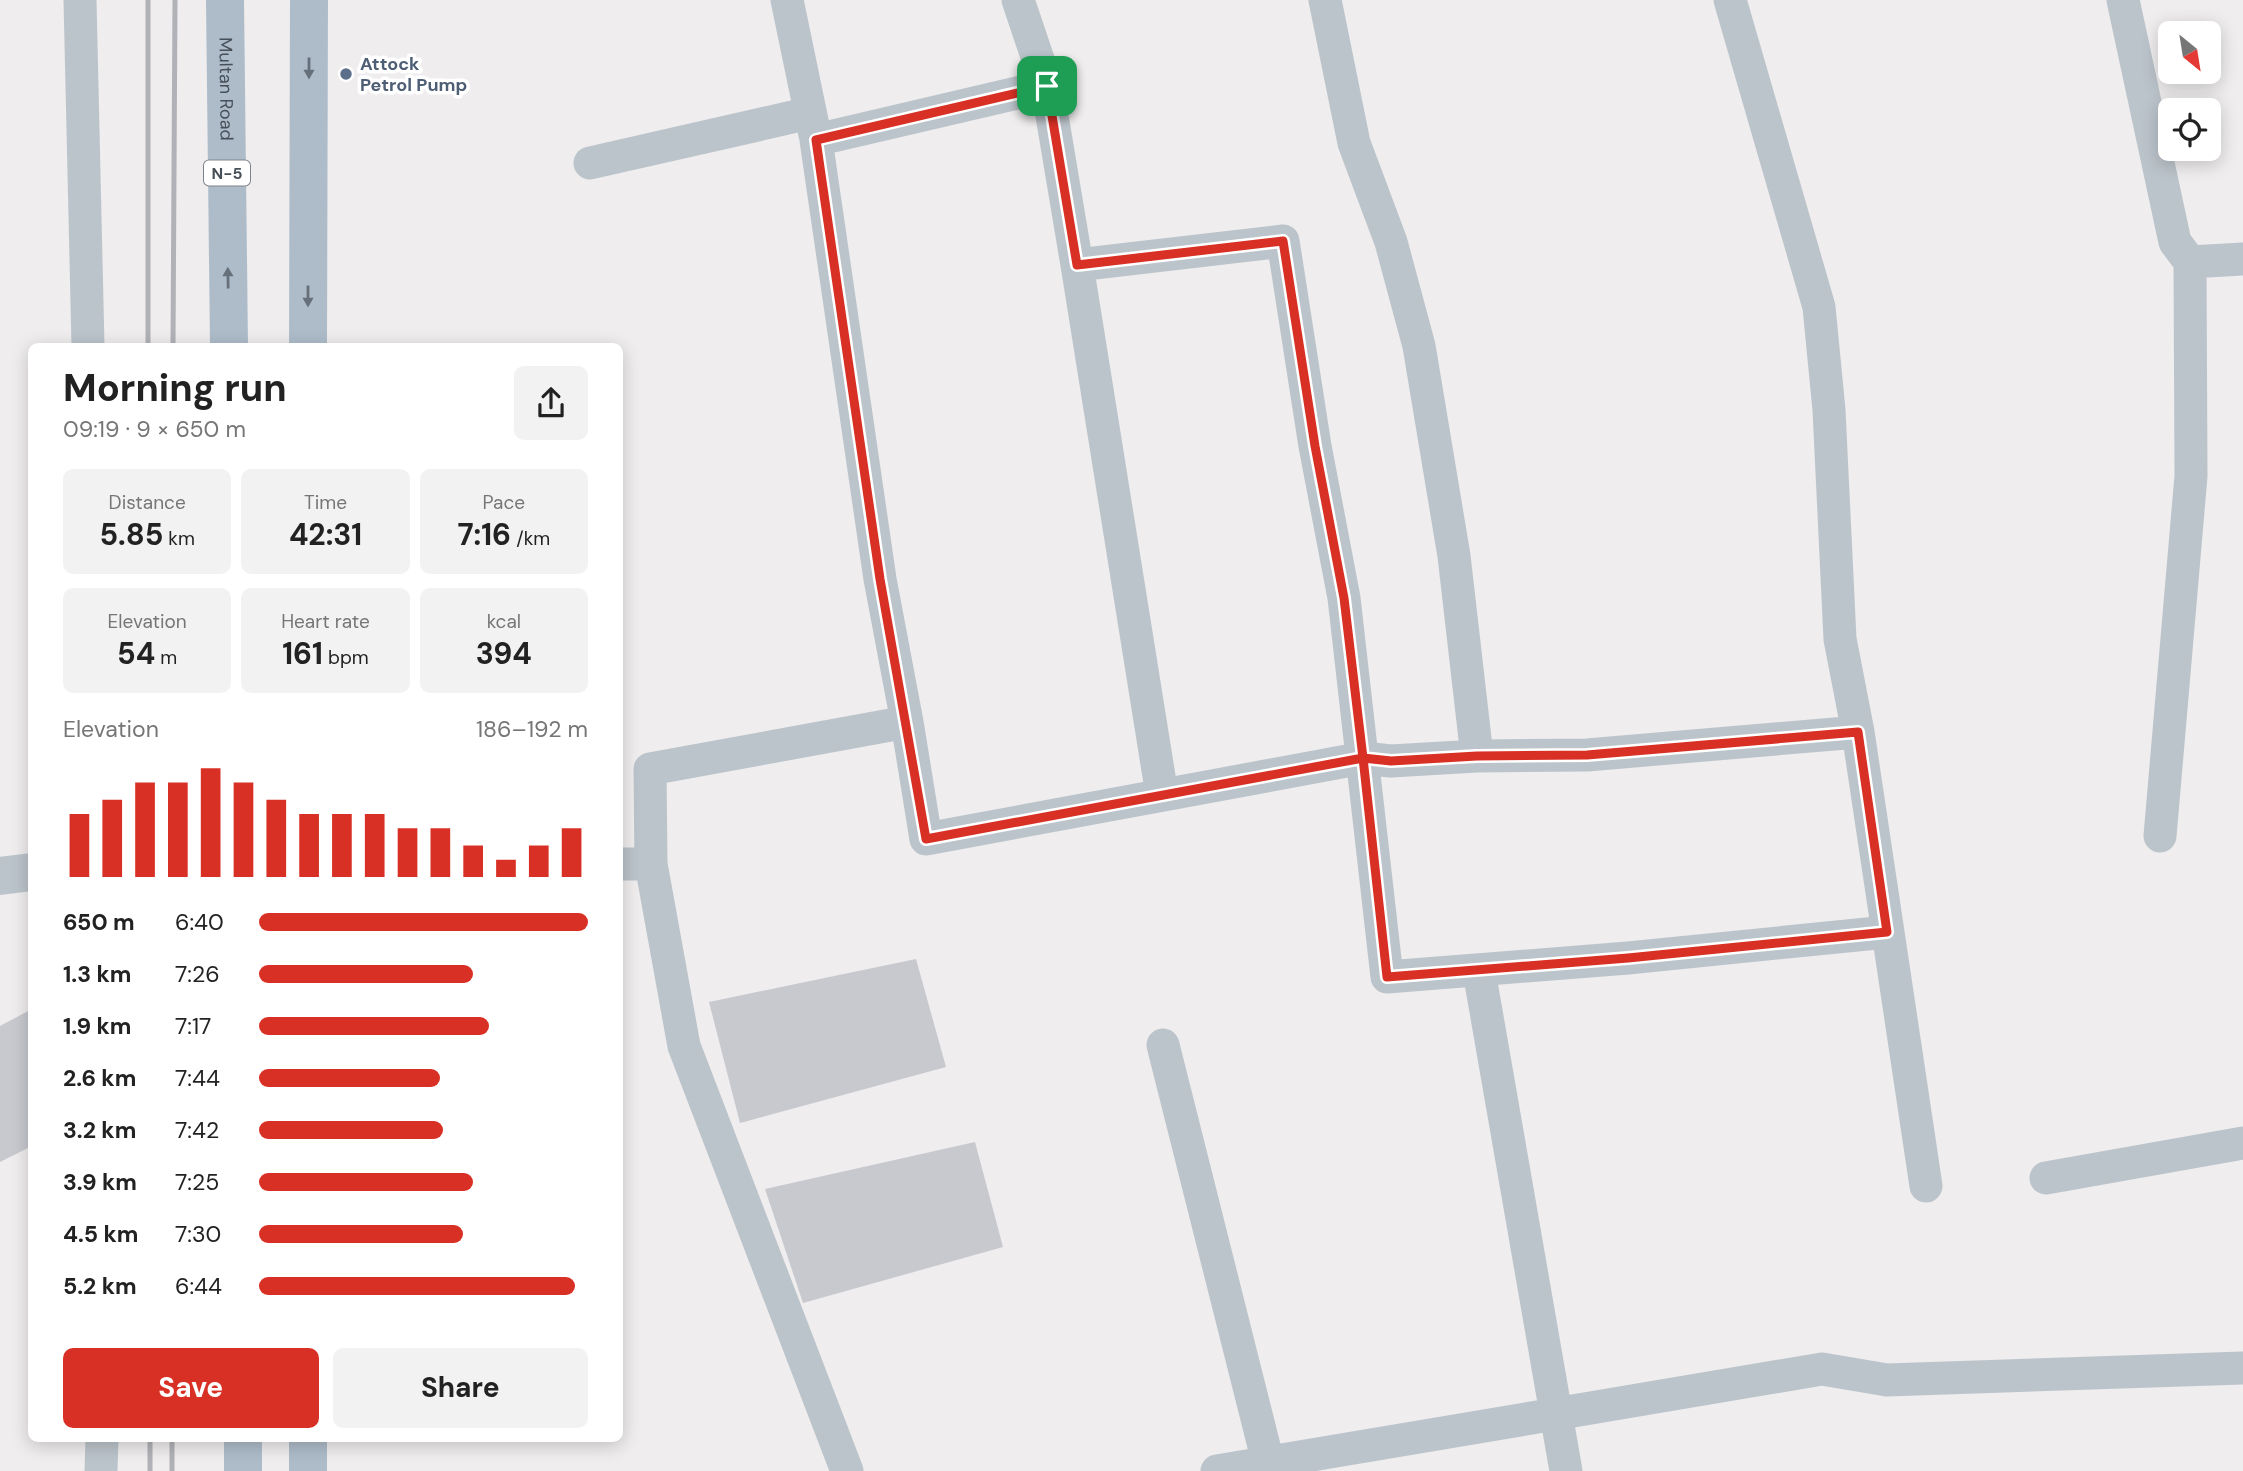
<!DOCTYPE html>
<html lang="en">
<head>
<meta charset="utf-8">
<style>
	:root { --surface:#fff; --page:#f2f2f2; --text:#222; --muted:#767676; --accent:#d93025 }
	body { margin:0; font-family:"DM Sans",sans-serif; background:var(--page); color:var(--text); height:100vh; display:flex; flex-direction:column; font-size:26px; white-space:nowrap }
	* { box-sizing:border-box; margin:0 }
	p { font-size:23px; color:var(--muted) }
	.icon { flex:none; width:38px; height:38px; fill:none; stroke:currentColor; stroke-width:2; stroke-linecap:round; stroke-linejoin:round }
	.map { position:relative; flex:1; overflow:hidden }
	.drawer { position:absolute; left:28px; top:343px; width:595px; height:1099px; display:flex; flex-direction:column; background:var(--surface); border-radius:10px; box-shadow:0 4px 18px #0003 }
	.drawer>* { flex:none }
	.needle { width:46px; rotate:150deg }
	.buttons { position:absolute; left:2158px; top:21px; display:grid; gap:14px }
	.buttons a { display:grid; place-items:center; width:63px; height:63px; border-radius:10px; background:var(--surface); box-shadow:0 4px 18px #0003; font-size:35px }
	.pin { position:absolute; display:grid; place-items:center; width:60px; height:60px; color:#fff; margin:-30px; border-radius:14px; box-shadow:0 4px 10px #0006 }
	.round { display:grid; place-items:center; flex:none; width:74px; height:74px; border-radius:10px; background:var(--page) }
	.overview { display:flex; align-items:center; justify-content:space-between; height:119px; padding:0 35px }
	h1 { font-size:38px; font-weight:700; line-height:52px }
	.figures { display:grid; grid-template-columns:repeat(3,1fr); gap:10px; height:119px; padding:7px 35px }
	.figures div { display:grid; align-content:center; border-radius:10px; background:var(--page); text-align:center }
	.figures b { font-size:30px; font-weight:700 }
	.figures small { font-size:19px; font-weight:400 }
	.figures p { font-size:19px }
	.chart { height:196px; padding:14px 35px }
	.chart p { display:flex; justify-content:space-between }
	.chart svg { width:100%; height:126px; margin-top:7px; stroke:var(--accent); stroke-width:6 }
	.action { display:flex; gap:14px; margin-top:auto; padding:14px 35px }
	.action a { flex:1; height:80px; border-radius:10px; background:var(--accent); color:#fff; font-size:28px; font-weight:700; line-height:80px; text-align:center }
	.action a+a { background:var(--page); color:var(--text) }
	ul { padding:0 35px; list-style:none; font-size:23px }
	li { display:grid; grid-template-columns:112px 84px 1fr; align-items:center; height:52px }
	li i { height:18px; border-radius:9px; background:var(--accent) }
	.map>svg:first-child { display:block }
	.building { fill:#c7c9cf }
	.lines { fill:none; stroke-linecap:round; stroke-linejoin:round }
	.minor { stroke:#bcc4cb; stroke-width:33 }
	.tertiary { stroke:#bcc4cb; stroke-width:38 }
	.primary { stroke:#aebcca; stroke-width:38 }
	.rail { stroke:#b0b2b7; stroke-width:5 }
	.oneway { fill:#66707b }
	.route-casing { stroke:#fff; stroke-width:14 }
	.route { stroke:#d93025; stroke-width:9 }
	.service-dot { fill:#5c6f8a; stroke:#fff; stroke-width:2.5 }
	.labels { text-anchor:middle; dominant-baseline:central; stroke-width:7; stroke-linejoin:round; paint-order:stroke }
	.shield { fill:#fff; stroke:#7e848b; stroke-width:2 }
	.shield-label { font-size:16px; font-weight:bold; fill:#475059 }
	.service-label { font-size:18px; font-weight:bold; fill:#4e5e75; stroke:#fff; text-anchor:start }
	.street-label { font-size:18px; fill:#475059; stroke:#fff }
</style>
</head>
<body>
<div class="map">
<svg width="2243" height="1471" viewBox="0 0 2243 1471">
	<rect width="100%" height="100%" fill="#efeded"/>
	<path class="building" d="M916 959 946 1067 740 1123 709 1002Z
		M32 1009V1146L0 1162V1026Z
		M975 1142 1003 1247 803 1303 765 1189Z"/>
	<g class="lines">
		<path class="minor" d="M80 0 88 346
			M787 0 815 135
			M1018 0 1047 86
			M1325 0 1354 143 1391 242 1419 346 1454 556 1477 756
			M2123 0 2175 242 2190 262 2243 259
			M590 163 810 113
			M907 722 880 579 816 140 1047 86 1077 265
			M1858 732 1926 1186
			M1162 795 1077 265 1283 241 1315 446 1344 598 1387 977 1628 958 1887 932
			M2160 836 2191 476 2190 262
			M620 864H651L684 1046 847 1471
			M651 864 650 769 907 722 926 839 1363 758 1391 761 1477 756 1587 755 1858 732 1840 639 1829 410 1819 307 1730 0
			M1479 971 1566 1471
			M1163 1045 1268 1462
			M2046 1178 2243 1143
			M101 1471 102 1438
			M1217 1471 1822 1369 1887 1380 2243 1368"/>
		<path class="tertiary" d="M0 876 32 872"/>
		<g class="primary">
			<path id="s1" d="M225 0 229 346"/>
			<path d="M308 346 309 0"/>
			<path d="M308 1438V1471"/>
			<path d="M243 1471V1438"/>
		</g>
		<path class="rail" d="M148 346V0
			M173 346 175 0
			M150 1471V1438
			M172 1471V1438"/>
	</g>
	<defs><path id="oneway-solid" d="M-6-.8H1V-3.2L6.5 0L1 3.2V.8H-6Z" transform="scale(1.75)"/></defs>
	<g class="oneway">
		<use href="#oneway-solid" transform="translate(309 68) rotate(90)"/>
		<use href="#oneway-solid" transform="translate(228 278) rotate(-91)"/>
		<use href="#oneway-solid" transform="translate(308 296) rotate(90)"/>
	</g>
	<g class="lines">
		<g class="route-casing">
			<path id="route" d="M1047 86 816 140 880 579 926 839 1363 758 1387 977 1628 958 1887 932 1858 732 1587 755 1477 756 1391 761 1363 758 1344 598 1315 446 1283 241 1077 265 1047 86"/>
		</g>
		<use href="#route" class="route"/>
	</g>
	<circle class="service-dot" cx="346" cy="74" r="7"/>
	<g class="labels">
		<rect class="shield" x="204" y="160.5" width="46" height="25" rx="5"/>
		<g class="shield-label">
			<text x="227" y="173">N-5</text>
		</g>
		<g class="service-label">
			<text x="360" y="64">Attock<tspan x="360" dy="21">Petrol Pump</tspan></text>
		</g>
		<g class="street-label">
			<text stroke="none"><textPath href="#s1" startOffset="89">Multan Road</textPath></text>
		</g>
	</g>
</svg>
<div class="buttons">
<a><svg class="needle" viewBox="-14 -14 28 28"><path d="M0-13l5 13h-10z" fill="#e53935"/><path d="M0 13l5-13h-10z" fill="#767676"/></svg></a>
<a><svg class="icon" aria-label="locate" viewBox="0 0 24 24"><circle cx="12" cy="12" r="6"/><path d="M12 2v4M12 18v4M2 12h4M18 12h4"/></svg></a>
</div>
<div class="pin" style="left:1047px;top:86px;background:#1e9e55"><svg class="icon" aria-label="arrive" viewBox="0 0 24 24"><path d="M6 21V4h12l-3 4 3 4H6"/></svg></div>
<section class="drawer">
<div class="overview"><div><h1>Morning run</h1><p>09:19 · 9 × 650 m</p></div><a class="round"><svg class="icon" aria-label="share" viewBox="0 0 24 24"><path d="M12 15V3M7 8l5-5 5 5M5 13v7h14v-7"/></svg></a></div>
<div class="figures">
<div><p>Distance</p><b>5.85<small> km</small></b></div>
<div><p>Time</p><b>42:31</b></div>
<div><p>Pace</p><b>7:16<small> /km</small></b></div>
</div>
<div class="figures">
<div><p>Elevation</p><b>54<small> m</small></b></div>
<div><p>Heart rate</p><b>161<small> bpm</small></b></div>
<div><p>kcal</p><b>394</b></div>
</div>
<div class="chart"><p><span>Elevation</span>186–192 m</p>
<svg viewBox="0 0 160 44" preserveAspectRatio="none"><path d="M5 44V22M15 44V17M25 44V11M35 44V11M45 44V6M55 44V11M65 44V17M75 44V22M85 44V22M95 44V22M105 44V27M115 44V27M125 44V33M135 44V38M145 44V33M155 44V27"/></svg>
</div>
<ul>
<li><b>650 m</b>6:40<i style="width:100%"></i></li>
<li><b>1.3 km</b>7:26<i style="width:65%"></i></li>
<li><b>1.9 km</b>7:17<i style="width:70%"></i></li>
<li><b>2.6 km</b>7:44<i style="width:55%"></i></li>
<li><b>3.2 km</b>7:42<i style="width:56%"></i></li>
<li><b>3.9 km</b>7:25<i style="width:65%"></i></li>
<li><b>4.5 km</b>7:30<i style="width:62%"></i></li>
<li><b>5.2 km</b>6:44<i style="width:96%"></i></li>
</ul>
<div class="action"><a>Save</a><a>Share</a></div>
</section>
</div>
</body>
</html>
